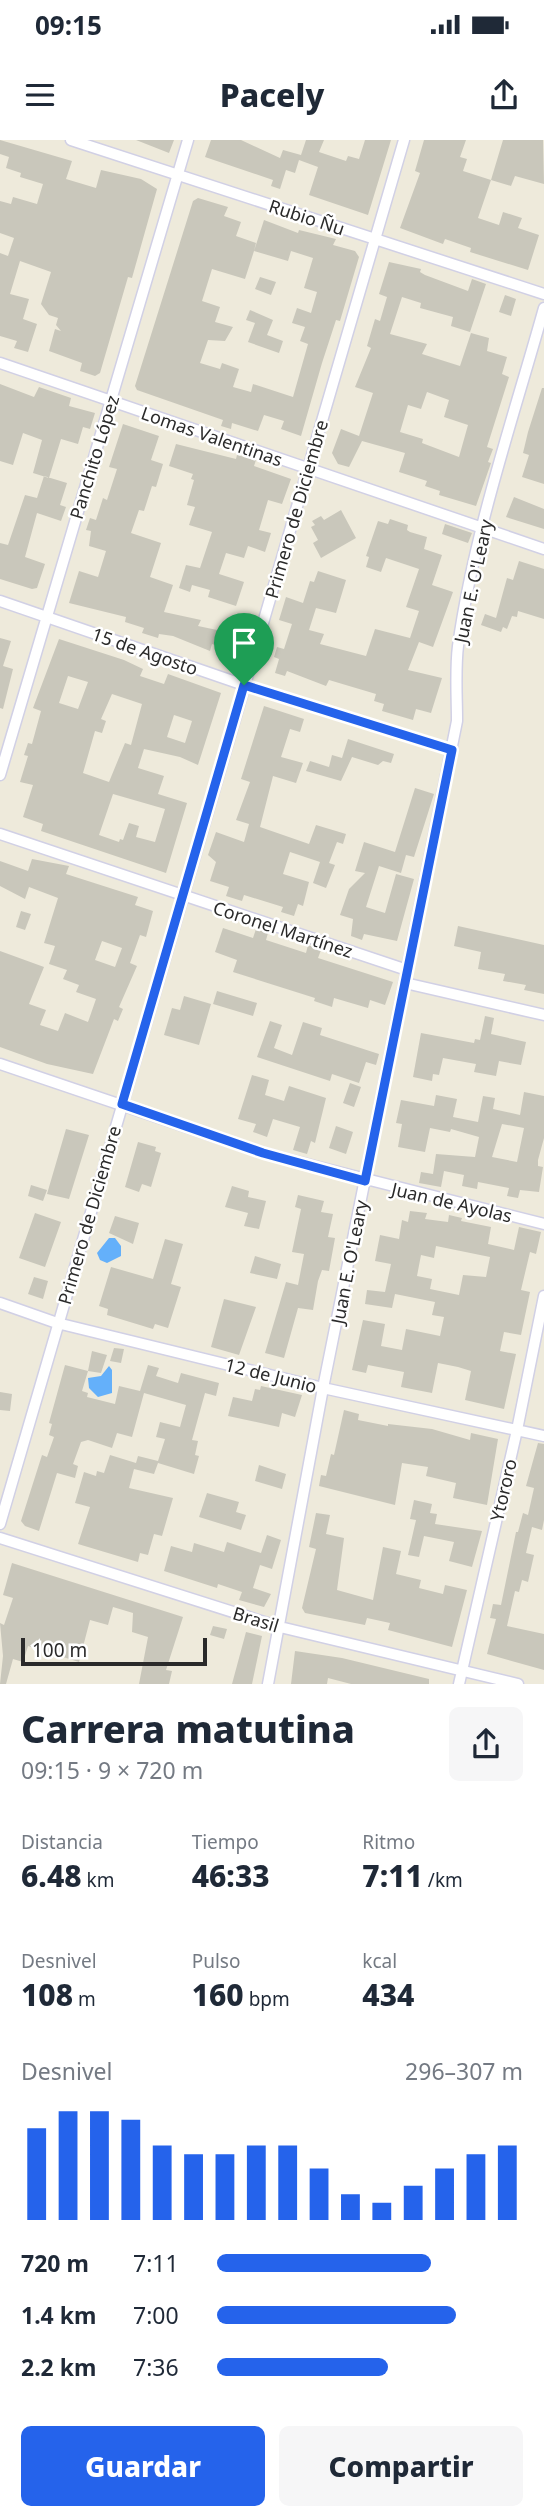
<!DOCTYPE html>
<html lang="es">
<head>
<meta charset="utf-8">
<style>
	:root { --surface:#fff; --page:#f6f6f7; --text:#1f2937; --muted:#747a83; --accent:#2563eb }
	body { margin:0; font-family:"Noto Sans",sans-serif; background:var(--page); color:var(--text); height:100vh; display:flex; flex-direction:column; font-size:26px; white-space:nowrap }
	* { box-sizing:border-box; margin:0 }
	p { font-size:23px; color:var(--muted) }
	.icon { flex:none; width:38px; height:38px; fill:none; stroke:currentColor; stroke-width:2; stroke-linecap:round; stroke-linejoin:round }
	.map { position:relative; height:1544px; overflow:hidden }
	.sheet { display:flex; flex-direction:column; background:var(--surface); flex:1 }
	.sheet>* { flex:none }
	.scale { position:absolute; left:21px; bottom:18px; width:186px; box-sizing:border-box; padding-left:7px; border:4px solid #2a2a2a; border-top:0; font-size:19px; line-height:24px; white-space:nowrap; color:#2a2a2a; -webkit-text-stroke:5px #fff; paint-order:stroke }
	.pin { position:absolute; display:grid; place-items:center; width:60px; height:60px; color:#fff; margin:-72px -30px; border-radius:50% 50% 50% 0; rotate:-45deg; box-shadow:0 0 7px #0007 }
	.pin .icon { rotate:45deg }
	.round { display:grid; place-items:center; flex:none; width:74px; height:74px; border-radius:10px; background:var(--page) }
	.head { display:flex; align-items:center; justify-content:space-between; height:119px; padding:0 21px }
	h1 { font-size:38px; font-weight:800; line-height:52px }
	.metrics { display:grid; grid-template-columns:repeat(3,1fr); gap:10px; height:119px; padding:7px 21px }
	.metrics div { display:grid; align-content:center }
	.metrics b { font-size:30px; font-weight:800 }
	.metrics small { font-size:19px; font-weight:400 }
	.metrics p { font-size:19px }
	.chart { height:196px; padding:14px 21px }
	.chart p { display:flex; justify-content:space-between }
	.chart svg { width:100%; height:126px; margin-top:7px; stroke:var(--accent); stroke-width:6 }
	.cta { display:flex; gap:14px; margin-top:auto; padding:14px 21px }
	.cta a { flex:1; height:80px; border-radius:10px; background:var(--accent); color:#fff; font-size:28px; font-weight:800; line-height:80px; text-align:center }
	.cta a+a { background:var(--page); color:var(--text) }
	ul { padding:0 21px; list-style:none; font-size:23px }
	li { display:grid; grid-template-columns:112px 84px 1fr; align-items:center; height:52px }
	li i { height:18px; border-radius:9px; background:var(--accent) }
	.status { display:flex; justify-content:space-between; align-items:center; height:49px; padding:0 35px; background:var(--surface); direction:ltr }
	.status svg { height:19px; fill:currentColor }
	header { display:flex; justify-content:space-between; align-items:center; height:91px; padding:0 21px; background:var(--surface); font-size:32px; font-weight:800 }
	.map>svg:first-child { display:block }
	.water { fill:#64b0fa }
	.building { fill:#c9c7bb; fill-rule:evenodd }
	.lines { fill:none; stroke-linecap:round; stroke-linejoin:round }
	.street-casing { stroke:#d1d0e5; stroke-width:13 }
	.street { stroke:#fff; stroke-width:10 }
	.route-casing { stroke:#fff; stroke-width:14 }
	.route { stroke:#2563eb; stroke-width:9 }
	.labels { text-anchor:middle; dominant-baseline:central; stroke-width:5; stroke-linejoin:round; paint-order:stroke }
	.street-label { font-size:18px; fill:#2a2a2a; stroke:#fff }
</style>
</head>
<body>
<div class="status"><b>09:15</b><svg viewBox="0 0 49 12"><path d="M0 12V9h3v3zM5 12V6h3v6zM10 12V3h3v9zM15 12V0h3v12zM26 1h20v11H26zM47 4h2v5h-2z"/></svg></div>
<header><svg class="icon" aria-label="menu" viewBox="0 0 24 24"><path d="M4 6h16M4 12h16M4 18h16"/></svg>Pacely<svg class="icon" aria-label="share" viewBox="0 0 24 24"><path d="M12 15V3M7 8l5-5 5 5M5 13v7h14v-7"/></svg></header>
<div class="map">
<svg width="544" height="1544" viewBox="0 0 544 1544">
	<rect width="100%" height="100%" fill="#eeeadb"/>
	<path class="water" d="M109 1098H115L121 1106V1116L107 1123 100 1120 97 1113Z
		M109 1226 112 1230V1253L98 1257 89 1248 88 1238 101 1236Z"/>
	<path class="building" d="M0 0 72 21 66 39 96 48 101 30 141 39 157 49 132 138 128 137 100 233 95 236 80 231 82 223 49 211 55 189 61 191 56 185 58 178 49 175 41 164 51 132 20 121 10 154 29 159 23 179 37 184 28 212 14 208 17 201 0 196V113L8 116 14 98 0 93V61L11 64 13 57 37 64 43 44 20 37 21 33 6 28 9 17 0 14Z
		M136 0H174L169 13Z
		M211 0H241L280 18 283 10 301 15 306 0H324L319 12 346 21 348 16 359 19 365 0H391L368 75 309 55 318 27 299 20 295 33 286 30 280 49 271 46 273 40 205 17Z
		M424 0H466L460 17 467 19 463 31 491 40 478 78 499 85 503 72 522 78 518 88 539 95 528 130 470 112 471 108 445 99 443 104 400 88 420 33 415 31Z
		M503 0H543L544 44 515 36 511 46 491 40Z
		M198 58 228 67 224 76 241 82 236 96 256 103 254 111 264 80 298 93 299 90 336 99 333 105 355 111 359 117 340 181 336 180 322 223 301 296 281 289 284 281 264 275 258 291 232 283 231 289 221 286 223 280 137 250 135 246 193 61ZM254 111 288 121 291 111 313 118 304 148 317 152 311 173 297 168 292 183 305 187 300 201 308 204 293 257 253 244 251 252 233 247 239 229 222 223 220 229 200 223 208 200 225 201 233 187 215 182 220 167 202 161 212 129 245 139Z
		M389 122 421 129 420 132 425 135 468 151 472 139 486 144 470 192 451 186 453 177 420 168 421 163 402 157 390 194 427 204 422 214 460 226 471 193 489 198 487 211 507 217 502 234 509 237 487 307 493 309 488 322 491 323 476 366 439 355 440 351 425 346 427 341 399 332 405 313 362 301 349 327 338 324 332 313 341 289 359 296 373 253 355 247 371 208 367 206 375 179 380 181 387 157 379 154ZM427 252 449 260 444 277 468 285 459 317 422 303 423 299 400 292 408 265 421 269Z
		M260 137 276 142 271 155 255 149Z
		M505 155 516 159 511 176 499 172Z
		M250 170 273 180 267 195 283 201 279 213 248 202 255 183 246 180Z
		M0 244 34 257 39 247 71 258 69 266 95 273 90 289 83 287 78 304 61 299 49 338 33 333 42 300 23 293 13 325 0 321Z
		M542 248H544V344L522 337 529 315 523 313 528 292Z
		M123 284 159 296 151 320 163 324 156 347 152 346 144 371 139 370 131 393 161 403 150 437 173 445 164 472 201 480 198 486 236 494 231 510 212 504 210 511 173 496 159 494 158 498 142 493 144 488 125 482 126 477 69 463 79 431 98 437 106 411 89 406 91 391 86 390 90 378 96 380 103 358 107 360 117 329 109 327Z
		M176 304 236 319 237 315 256 320 254 326 291 339 282 364 268 360 259 390 271 393 265 412 248 406 244 418 226 413 219 434 244 442 236 466 208 457 210 450 192 445 190 452 179 448 186 425 200 428 212 392 189 385 195 367 187 365 194 340 191 339 193 334 169 326Z
		M44 336 67 343 60 365 66 367 61 381 37 373 25 417 45 424 37 448 32 449 0 439V403L8 405 25 355 37 358Z
		M514 357 544 369V389L506 377Z
		M341 370 356 398 321 418 313 403 318 400 311 387 315 385 312 381 321 376 324 380Z
		M390 379 408 385 407 390 410 392 427 397 424 409 442 415 432 445 453 452 433 507 419 502 408 530 442 538 431 573 416 569 413 580 382 571 384 564 374 561 376 554 329 540 326 546 287 531 285 536 275 533 279 519 274 517 277 507 284 509 292 484 279 480 286 457 303 463 310 441 314 442 318 431 346 440 336 473 316 468 309 490 324 494 320 504 366 516 375 489 410 498 419 471 406 467 419 429 386 418 381 432 366 427 369 417 366 416 378 381 388 384Z
		M445 384 472 393 468 403 442 394Z
		M519 421 544 429V479L518 471 517 477 512 476 507 489 503 487 501 492 481 485 485 474 496 478 507 438 513 440Z
		M0 498 11 501 3 526 13 529 3 569 0 568Z
		M59 499 124 520 143 529 140 536 164 544 168 534 221 553 198 625 180 617 144 609 138 628 164 636 158 654 187 663 166 733 41 691 43 684 23 677 33 645 20 642 28 616 24 615 28 603 32 604 41 571 33 568ZM68 536 88 542 78 569 59 563ZM112 554 142 564 131 605 125 603 109 642 83 633 95 591 102 593 106 581 101 579ZM174 575 192 581 185 603 167 597ZM113 654 165 669 155 702 136 697 139 686 129 683 123 700 120 699 119 702 99 695Z
		M264 566 304 579 300 592 290 589 281 617 303 623 296 643 273 636 260 687 309 704 316 685 346 694 343 704 337 702 329 723 335 725 326 748 313 743 320 722 290 712 283 734 309 742 303 766 298 764 294 776 281 772 283 767 244 755 242 761 226 756 229 747 210 741 216 722 208 715 216 692 244 702 249 684 236 680 250 642 241 639Z
		M348 599 394 614 391 623 383 621 378 625 352 617 341 641 306 631 310 621 329 627 332 615 342 618Z
		M415 648 434 654 414 717 406 715 401 733 379 726 366 767 385 773 396 734 414 739 397 801 364 794 362 800 351 796 353 779 340 775 349 749 365 733 355 731 364 702 395 712Z
		M32 719 69 726 66 734 138 757 135 765 153 771 146 797 140 795 130 823 137 826 119 867 123 869 118 881 114 879 93 934 47 924 0 907V811L44 827 29 864 46 870 40 885 58 891 65 873 88 882 96 859 76 852 79 845 63 839 67 830 49 824 55 806 44 803 58 758 29 747 25 759 0 746V721L28 731ZM102 801 122 808 115 827 95 820Z
		M21 771 31 774 25 790 16 787Z
		M458 786 544 805V854L524 850 526 845 503 841 505 834 478 829 481 812 454 806Z
		M223 788 253 798 256 789 268 793 266 800 306 813 308 805 321 810 318 818 393 842 385 865 370 860 368 868 334 858 332 867 314 861 315 858 233 832 237 820 215 812Z
		M217 851 257 863 253 876 213 864Z
		M184 856 211 864 199 905 164 895 172 868 180 870Z
		M485 876 494 878 491 894 526 902 521 925 499 921 496 936 474 932 476 924 443 918 439 935 433 934 432 941 413 937 421 893 474 903 475 899 480 900Z
		M270 881 282 885 274 908 292 915 303 882 322 888 320 895 379 914 376 925 366 922 359 943 332 934 330 941 257 917Z
		M252 935 269 940 265 955 284 961 289 946 326 958 315 1003 311 1001 307 1014 293 1010 300 987 273 979 267 997 253 992 256 984 238 979Z
		M350 943 361 947 354 967 343 963Z
		M524 952 544 956V998L538 1020V1026L543 1027 539 1052 520 1050 518 1058 507 1056 509 1048 478 1042 477 1049 462 1046 464 1035 444 1031 441 1047 419 1043 421 1032 433 1034 436 1014 475 1017 479 997 451 989 450 992 430 988 425 1012 398 1007 402 984 396 983 401 960 434 966 436 955 457 959 453 977 478 982 483 956 495 958 493 969 520 975ZM502 984 524 988 517 1022 492 1017Z
		M336 986 353 992 346 1014 329 1008Z
		M66 989 89 995 69 1059 47 1054Z
		M138 1002 156 1007 155 1011 161 1013 151 1047 142 1044 139 1052 125 1047Z
		M31 1045 47 1050 43 1061 28 1056Z
		M232 1046 249 1051 248 1057 266 1061 259 1089 244 1086 248 1073 225 1067Z
		M298 1055 324 1061 321 1072 333 1074 328 1097 335 1098 329 1131 322 1130 318 1141 313 1170 298 1168 284 1218 265 1213 286 1142 298 1145 304 1114 292 1112 301 1069 295 1067Z
		M410 1071 427 1073 425 1079 448 1082 449 1075 462 1078 461 1081 491 1087 488 1104 514 1110 519 1087 541 1092 536 1114 530 1112 521 1150 530 1152 521 1195 504 1192 500 1211 516 1214 504 1269 465 1260 471 1231 458 1227 438 1223 432 1253 401 1247 404 1232 368 1225 366 1233 352 1230 363 1180 385 1184 381 1206 402 1210 406 1189 440 1196 444 1177 432 1175 435 1162 395 1154 392 1168 365 1164 367 1150 385 1152 391 1124 375 1121 380 1095 399 1099 402 1080 408 1082ZM436 1106 490 1117 486 1137 463 1135 459 1155 430 1149 432 1139 417 1136 421 1115 434 1118Z
		M35 1073 61 1082 45 1127 19 1118Z
		M115 1076 139 1083 133 1104 109 1093Z
		M165 1099 183 1104 171 1144 181 1147 168 1188 155 1184 153 1189 107 1175 108 1169 99 1166 111 1127 153 1139Z
		M255 1116 281 1124 277 1139 250 1133Z
		M34 1137 48 1141 43 1159 28 1154Z
		M224 1159 256 1167 239 1215 211 1207Z
		M114 1208 124 1209 121 1223 110 1221Z
		M92 1211 107 1215 101 1233 88 1231Z
		M65 1225 88 1231 82 1251 88 1253 87 1257 115 1264 119 1246 140 1251 148 1225 159 1228 156 1236 178 1243 181 1233 219 1243 216 1256 205 1253 192 1300 198 1301 195 1315 199 1316 194 1334 158 1323 154 1334 134 1329 129 1348 173 1358 162 1396 154 1394 148 1415 140 1413 138 1422 78 1404 90 1367 75 1363 84 1332 96 1336 97 1331 104 1333 110 1315 136 1323 138 1316 158 1321 165 1299 156 1297 160 1282 180 1287 186 1265 144 1253 132 1297 117 1293 112 1308 88 1300 81 1302 73 1324 78 1326 75 1338 57 1333 39 1391 25 1386 21 1381 42 1315 47 1317 54 1297 49 1295 52 1284 49 1283Z
		M261 1246 302 1255 295 1277 282 1273 279 1287 228 1276 233 1257 252 1261 255 1249 260 1250Z
		M0 1252 12 1254 10 1271 0 1270Z
		M344 1270 359 1274 358 1280 388 1286V1284L432 1289 470 1300 471 1293 498 1299 487 1365 453 1358 456 1343 426 1336 428 1327 402 1323 395 1365 319 1346 321 1335 326 1336 331 1314 334 1315Z
		M538 1303 544 1304V1380L542 1390 532 1387 526 1413 534 1415 528 1442 522 1440 519 1452 515 1451 507 1486 544 1494V1530L487 1514 496 1479 490 1478 493 1464 501 1465 516 1392H518L523 1373 528 1375 534 1348 526 1346Z
		M259 1325 286 1334 282 1349 255 1341Z
		M207 1353 239 1362 236 1372 246 1375 241 1390 199 1377Z
		M414 1360 432 1364 430 1373 437 1374 435 1384 482 1391 472 1427 449 1421 454 1402 424 1396 419 1417 408 1415 416 1380 410 1379Z
		M316 1373 330 1375 326 1394 344 1398 337 1450 373 1460 383 1407 401 1411 396 1434 421 1440 419 1448 443 1454 445 1445 467 1450 452 1507 388 1490 390 1483 367 1478 365 1485 305 1473 302 1468 316 1409 309 1407Z
		M267 1395 281 1400 272 1429 260 1425 253 1448 271 1454 264 1467 239 1460 242 1452 218 1444 217 1448 164 1431 171 1406 192 1412 194 1403 224 1412 227 1402 261 1413Z
		M12 1423 183 1477 166 1530 172 1531 169 1544H139L148 1497 132 1492 133 1473 113 1467 108 1485 90 1480 79 1522 28 1506 23 1522 13 1519 6 1544H0L3 1516 0 1483 4 1485 13 1458 3 1455Z
		M213 1486 227 1489 224 1499 210 1495Z
		M246 1492 262 1496 252 1544H232Z
		M295 1511 342 1518 429 1539V1544H351L328 1538 327 1544H291Z"/>
	<g class="lines">
		<g class="street-casing">
			<path id="street" d="M71 0 544 154
				M0 223 544 409
				M0 461 244 545 452 610
				M0 635 188 0
				M0 694 407 830
				M405 843 544 875
				M0 924 263 1013 544 1084
				M0 1163 57 1183 323 1248 544 1296
				M0 1384 404 0
				M0 1398 280 1487 518 1544
				M268 1544 323 1248 457 581C457 557 455 530 458 506 474 392 513 279 544 168
				M459 1544 517 1290 544 1156"/>
		</g>
		<use href="#street" class="street"/>
	</g>
	<g class="lines">
		<g class="route-casing">
			<path id="route" d="M244 545 452 610 365 1041 263 1013 122 964Z"/>
		</g>
		<use href="#route" class="route"/>
	</g>
	<g class="labels">
		<g class="street-label">
			<text transform="translate(307 77) rotate(18)">Rubio Ñu</text>
			<text transform="translate(212 296) rotate(19)">Lomas Valentinas</text>
			<text transform="translate(94 317) rotate(-73)">Panchito López</text>
			<text transform="translate(296 369) rotate(-74)">Primero de Diciembre</text>
			<text transform="translate(473 441) rotate(-78)">Juan E. O'Leary</text>
			<text transform="translate(145 511) rotate(19)">15 de Agosto</text>
			<text transform="translate(283 789) rotate(18)">Coronel Martínez</text>
			<text transform="translate(452 1062) rotate(13)">Juan de Ayolas</text>
			<text transform="translate(89 1075) rotate(-74)">Primero de Diciembre</text>
			<text transform="translate(349 1122) rotate(-79)">Juan E. O'Leary</text>
			<text transform="translate(271 1235) rotate(14)">12 de Junio</text>
			<text transform="translate(503 1350) rotate(-77)">Ytororo</text>
			<text transform="translate(256 1479) rotate(17)">Brasil</text>
		</g>
	</g>
</svg>
<div class="scale">100 m</div>
<div class="pin" style="left:244px;top:545px;background:#1e9e55"><svg class="icon" aria-label="arrive" viewBox="0 0 24 24"><path d="M6 21V4h12l-3 4 3 4H6"/></svg></div>
</div>
<section class="sheet">
<div class="head"><div><h1>Carrera matutina</h1><p>09:15 · 9 × 720 m</p></div><a class="round"><svg class="icon" aria-label="share" viewBox="0 0 24 24"><path d="M12 15V3M7 8l5-5 5 5M5 13v7h14v-7"/></svg></a></div>
<div class="metrics">
<div><p>Distancia</p><b>6.48<small> km</small></b></div>
<div><p>Tiempo</p><b>46:33</b></div>
<div><p>Ritmo</p><b>7:11<small> /km</small></b></div>
</div>
<div class="metrics">
<div><p>Desnivel</p><b>108<small> m</small></b></div>
<div><p>Pulso</p><b>160<small> bpm</small></b></div>
<div><p>kcal</p><b>434</b></div>
</div>
<div class="chart"><p><span>Desnivel</span>296–307 m</p>
<svg viewBox="0 0 160 44" preserveAspectRatio="none"><path d="M5 44V12M15 44V6M25 44V6M35 44V9M45 44V18M55 44V21M65 44V21M75 44V18M85 44V18M95 44V26M105 44V35M115 44V38M125 44V32M135 44V26M145 44V21M155 44V18"/></svg>
</div>
<ul>
<li><b>720 m</b>7:11<i style="width:70%"></i></li>
<li><b>1.4 km</b>7:00<i style="width:78%"></i></li>
<li><b>2.2 km</b>7:36<i style="width:56%"></i></li>
</ul>
<div class="cta"><a>Guardar</a><a>Compartir</a></div>
</section>
</body>
</html>
